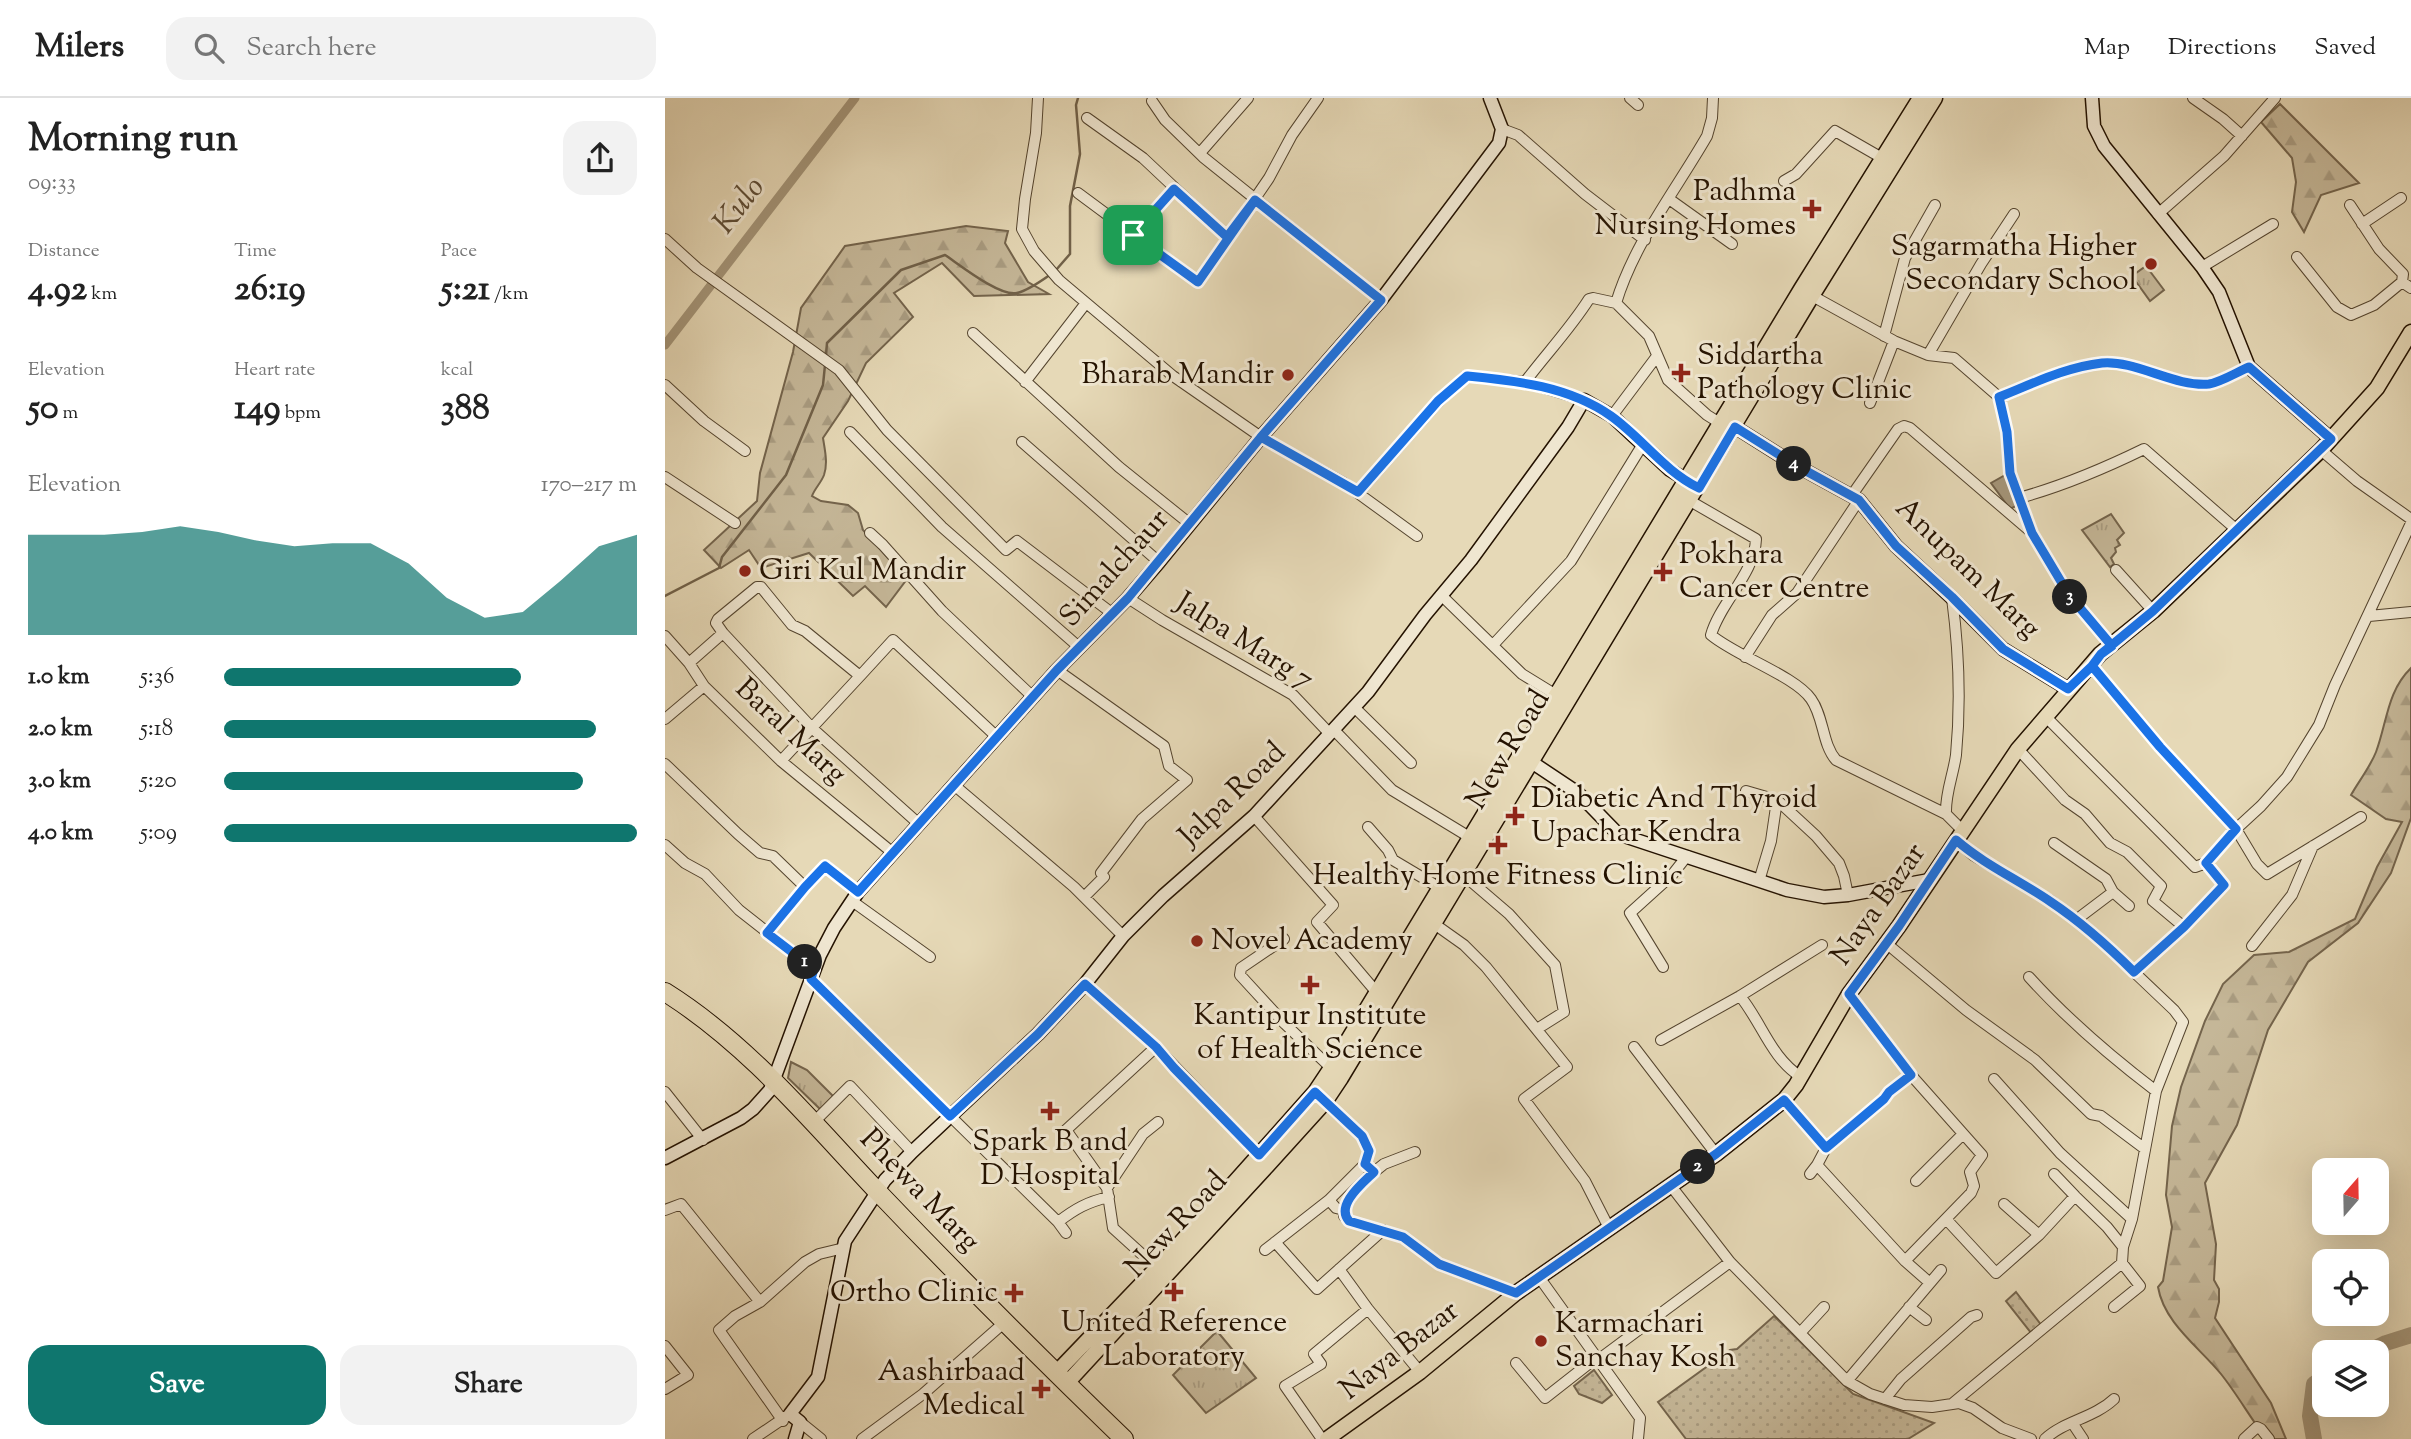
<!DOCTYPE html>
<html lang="en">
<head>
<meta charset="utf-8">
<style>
	:root { --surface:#fff; --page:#f2f2f2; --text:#222; --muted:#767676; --line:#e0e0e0; --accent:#0f766e }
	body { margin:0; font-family:"Sorts Mill Goudy",serif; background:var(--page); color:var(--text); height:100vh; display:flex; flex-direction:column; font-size:26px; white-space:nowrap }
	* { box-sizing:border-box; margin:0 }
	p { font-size:23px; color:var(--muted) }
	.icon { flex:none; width:38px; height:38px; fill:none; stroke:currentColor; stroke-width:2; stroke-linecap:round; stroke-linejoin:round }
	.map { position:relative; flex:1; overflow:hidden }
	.drawer { display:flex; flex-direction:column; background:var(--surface); width:665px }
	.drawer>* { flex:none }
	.needle { width:46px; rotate:20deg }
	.controls { position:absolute; left:1647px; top:1060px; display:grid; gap:14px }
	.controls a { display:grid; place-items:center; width:77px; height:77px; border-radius:14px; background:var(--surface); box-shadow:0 7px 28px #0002; font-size:35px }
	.pin { position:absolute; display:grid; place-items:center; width:60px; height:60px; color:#fff; margin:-30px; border-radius:14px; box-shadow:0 4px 10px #0006 }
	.km { position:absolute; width:35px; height:35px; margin:-18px; border-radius:50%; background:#222; color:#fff; font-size:19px; line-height:35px; text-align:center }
	.round { display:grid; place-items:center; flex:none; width:74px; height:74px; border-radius:21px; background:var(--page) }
	.head { display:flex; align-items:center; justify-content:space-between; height:119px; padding:0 28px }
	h1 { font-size:38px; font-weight:800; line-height:52px }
	.metrics { display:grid; grid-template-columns:repeat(3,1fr); gap:10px; height:119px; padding:7px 28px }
	.metrics div { display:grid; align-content:center }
	.metrics b { font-size:35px; font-weight:800 }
	.metrics small { font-size:19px; font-weight:400 }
	.metrics p { font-size:19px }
	.chart { height:196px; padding:14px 28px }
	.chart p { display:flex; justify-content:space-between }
	.chart svg { width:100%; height:126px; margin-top:7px; fill:var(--accent); opacity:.7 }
	.button { display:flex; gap:14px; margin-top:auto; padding:14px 28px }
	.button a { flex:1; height:80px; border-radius:21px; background:var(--accent); color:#fff; font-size:28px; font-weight:800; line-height:80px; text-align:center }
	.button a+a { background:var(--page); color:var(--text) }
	ul { padding:0 28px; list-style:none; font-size:23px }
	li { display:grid; grid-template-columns:112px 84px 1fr; align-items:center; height:52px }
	li i { height:18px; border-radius:9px; background:var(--accent) }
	header { display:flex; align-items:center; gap:42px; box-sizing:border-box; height:98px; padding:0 35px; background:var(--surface); border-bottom:2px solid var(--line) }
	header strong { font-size:33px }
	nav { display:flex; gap:38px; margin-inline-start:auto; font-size:24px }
	.search { width:490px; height:63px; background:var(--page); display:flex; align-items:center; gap:18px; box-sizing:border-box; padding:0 24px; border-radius:21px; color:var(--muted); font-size:26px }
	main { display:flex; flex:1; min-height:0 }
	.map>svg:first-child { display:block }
	.grass { fill:url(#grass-dots); stroke:#74644c; stroke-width:2 }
	.forest { fill:url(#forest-firs); stroke:#74644c; stroke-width:2 }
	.park { fill:url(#park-tufts); stroke:#74644c; stroke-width:2 }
	.water { fill:#a49579; stroke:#716149; stroke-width:2 }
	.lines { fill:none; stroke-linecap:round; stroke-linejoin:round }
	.stream { stroke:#716149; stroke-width:2.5 }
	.canal { stroke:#a49579; stroke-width:9 }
	.river { stroke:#a49579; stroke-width:16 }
	.street-casing { stroke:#54442e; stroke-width:12 }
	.secondary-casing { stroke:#241200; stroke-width:15 }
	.primary-casing { stroke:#241200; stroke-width:17 }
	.highway-casing { stroke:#241200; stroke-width:20 }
	.street { stroke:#efe6d0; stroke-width:10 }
	.secondary { stroke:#efe6d0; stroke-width:12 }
	.primary { stroke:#e6d9b7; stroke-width:14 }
	.highway { stroke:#e6d9b7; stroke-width:18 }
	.route-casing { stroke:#fff; stroke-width:14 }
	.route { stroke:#1a73e8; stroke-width:9 }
	.poi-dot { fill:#8f2418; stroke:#efe6d0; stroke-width:2.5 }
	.labels { text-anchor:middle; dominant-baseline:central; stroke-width:6; stroke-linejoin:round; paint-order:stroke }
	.poi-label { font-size:30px; fill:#241200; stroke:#efe6d0; text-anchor:start }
	.street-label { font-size:30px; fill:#241200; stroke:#efe6d0 }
	.water-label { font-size:32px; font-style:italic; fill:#5e4d36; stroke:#efe6d0 }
</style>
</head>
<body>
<header>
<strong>Milers</strong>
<div class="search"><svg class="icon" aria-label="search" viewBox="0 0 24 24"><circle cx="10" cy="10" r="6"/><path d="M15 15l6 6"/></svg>Search here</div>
<nav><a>Map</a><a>Directions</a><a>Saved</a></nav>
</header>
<main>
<section class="drawer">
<div class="head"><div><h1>Morning run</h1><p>09:33</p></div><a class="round"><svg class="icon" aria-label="share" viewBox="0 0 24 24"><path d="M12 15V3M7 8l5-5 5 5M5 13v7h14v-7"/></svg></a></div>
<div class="metrics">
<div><p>Distance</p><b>4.92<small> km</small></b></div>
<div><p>Time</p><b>26:19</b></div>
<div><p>Pace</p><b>5:21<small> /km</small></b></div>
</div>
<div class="metrics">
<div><p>Elevation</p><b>50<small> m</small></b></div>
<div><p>Heart rate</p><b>149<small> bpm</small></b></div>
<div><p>kcal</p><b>388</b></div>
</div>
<div class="chart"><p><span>Elevation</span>170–217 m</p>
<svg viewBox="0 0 160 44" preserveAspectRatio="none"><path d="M0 44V9L10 9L20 9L30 8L40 6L50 8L60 11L70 13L80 12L90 12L100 19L110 31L120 38L130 36L140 25L150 13L160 9V44z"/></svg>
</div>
<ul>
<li><b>1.0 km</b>5:36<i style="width:72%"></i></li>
<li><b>2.0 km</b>5:18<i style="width:90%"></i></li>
<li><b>3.0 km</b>5:20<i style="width:87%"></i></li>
<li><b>4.0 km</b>5:09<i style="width:100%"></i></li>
</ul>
<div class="button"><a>Save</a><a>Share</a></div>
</section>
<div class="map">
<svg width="1746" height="1341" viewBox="0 0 1746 1341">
	<defs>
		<pattern id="grass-dots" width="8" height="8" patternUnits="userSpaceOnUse" patternTransform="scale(1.75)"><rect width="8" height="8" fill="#c5b798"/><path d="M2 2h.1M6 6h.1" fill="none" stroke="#a99c81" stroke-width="1.8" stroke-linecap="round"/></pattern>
		<pattern id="forest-firs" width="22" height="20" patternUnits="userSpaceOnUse" patternTransform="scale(1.75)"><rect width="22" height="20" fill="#c5b798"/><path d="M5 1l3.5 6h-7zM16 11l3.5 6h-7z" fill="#a99c81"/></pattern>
		<pattern id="park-tufts" width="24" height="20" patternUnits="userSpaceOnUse" patternTransform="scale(1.75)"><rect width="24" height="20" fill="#c5b798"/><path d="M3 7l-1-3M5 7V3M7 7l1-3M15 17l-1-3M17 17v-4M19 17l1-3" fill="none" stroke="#a99c81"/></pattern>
	</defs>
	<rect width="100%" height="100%" fill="#e6d9b7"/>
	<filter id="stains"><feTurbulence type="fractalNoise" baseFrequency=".00286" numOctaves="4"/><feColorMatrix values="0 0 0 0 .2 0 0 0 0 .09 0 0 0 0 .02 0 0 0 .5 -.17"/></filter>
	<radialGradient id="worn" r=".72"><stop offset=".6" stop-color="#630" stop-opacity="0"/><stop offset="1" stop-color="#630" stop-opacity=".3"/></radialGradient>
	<path class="grass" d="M1351 1194 1377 1228 1367 1236 1341 1203Z
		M1109 1218 1188 1296 1269 1325 1243 1341H1021L993 1304 1065 1252 1072 1251Z
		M929 1272 947 1297 937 1305 914 1296 909 1288Z"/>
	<path class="forest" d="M1615 6 1694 85 1656 97 1639 134 1627 114 1631 84 1627 60 1596 24Z
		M301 128 343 133 340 145 363 184 384 196 309 198 277 165 229 195 248 219 201 265 183 303 158 340C160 353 163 365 159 377 156 385 150 390 147 398L156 403 183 407 193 415 198 432 242 481 221 509 200 488 188 498 144 455 96 470 84 452 56 470 39 452 92 403 95 375 128 254 136 210 180 148Z
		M1746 570V720L1726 775 1693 825 1643 864 1603 932 1572 1027 1540 1085 1551 1146 1549 1182 1554 1191V1204L1550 1220 1606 1305 1621 1341H1608L1596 1327 1590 1325C1579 1309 1568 1291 1556 1276 1534 1249 1499 1225 1493 1189L1498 1183 1507 1129 1501 1097 1507 1028 1516 989 1540 923 1558 886 1589 857 1624 854 1690 821 1712 769 1737 724 1721 721 1686 697C1694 683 1705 669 1711 654 1722 625 1722 593 1746 570Z"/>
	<path class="park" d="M1481 168 1499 192 1485 203 1467 178Z
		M1446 416 1459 435 1452 442 1455 447 1450 450 1451 454 1446 460 1449 466 1445 469 1417 432Z
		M126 964 142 972 169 999 156 1012 123 980Z
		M552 1233 591 1280 541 1315 508 1277Z"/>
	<path class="water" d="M1342 376 1351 408 1345 411 1326 385Z"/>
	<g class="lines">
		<path class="stream" d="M391 172 405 156V108L415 56 411 7 413 0
			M161 257 162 245 236 172 280 157C295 167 335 199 352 195 364 192 376 183 386 176
			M0 498 54 470 57 459 121 377 158 287 160 267"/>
		<path class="canal" d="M0 247 190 0"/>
		<path class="river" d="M1701 1255 1721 1245 1746 1237
			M1649 1341 1645 1318 1649 1286 1659 1279"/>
		<g class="street-casing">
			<path id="street" d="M373 0 371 35 360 101 357 131 369 153 394 182 508 278 596 339 679 385 752 438
				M965 0 973 7
				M1048 0 1047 20 1042 38C1011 92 969 145 951 205L984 238 1003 282 1042 317 1058 327
				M1528 0 1558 21 1577 38
				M487 3 500 22 538 59 716 202
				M422 20 478 60 562 139
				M837 31 853 37 920 96 980 142
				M535 55 583 0
				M1119 83 1131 76 1170 33 1217 60
				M413 95 533 184 604 80 627 37 653 0
				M1004 101 1067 146
				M1685 107 1714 151 1738 176 1737 184 1746 190
				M1493 116 1559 58 1610 0
				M1697 126 1736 100
				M468 137 509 91
				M0 141 32 170 174 272 222 332 341 452 352 443 448 516
				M1632 159 1672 209 1686 217 1709 207 1737 184
				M1537 169 1608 126
				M1142 195 1229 243 1263 257 1289 260 1334 299 1342 334 1345 375 1367 434 1404 497 1447 548
				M308 235 454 369 525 426
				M1219 238 1240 160 1270 107
				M1263 257 1316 166 1349 116
				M360 284 421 205
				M860 284C881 256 905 231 924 201L928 200 951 205
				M0 287 39 323 80 353
				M1334 299C1367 286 1401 269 1437 265 1471 262 1509 289 1544 286 1556 284 1572 274 1584 269
				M1205 305 1229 243
				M947 318 992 258
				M185 334 277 429 415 550
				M357 344 494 464
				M1656 352 1692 383 1746 421
				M0 379 70 425
				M693 395 773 304 801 278 860 284 919 302
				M1187 397 1233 331 1239 328 1245 330 1365 433
				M1020 400 1091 441C1090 475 1055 505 1046 537 1071 558 1130 578 1146 601 1159 619 1157 646 1171 662L1281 716 1298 733
				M1354 400C1398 388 1438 371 1479 351L1573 433
				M205 435 218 447 277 513 368 599
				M1451 472 1488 513
				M776 497 857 576 896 600
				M463 500 497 522 628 597 665 636
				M1704 518 1746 514
				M58 535 51 525 53 521 92 489H96L127 527 140 533 195 578 116 663
				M0 538 24 565 39 588 116 663 228 755
				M828 547 906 463 978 346
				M1080 559 1107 517 1132 495 1194 402
				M24 565 58 535 148 631 254 726
				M1427 568 1495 649 1571 731 1596 708 1622 679 1654 627 1670 587 1746 425
				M392 572 499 648 504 668 522 682 477 721 436 775 439 779 419 799
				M195 578 228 542 332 639
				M689 609 746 665
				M1381 619 1530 769 1541 765
				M0 621 39 588
				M669 632 727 692 806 740
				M1353 651 1400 702 1420 716 1445 745 1462 754 1496 788 1488 803 1519 829
				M0 666 73 736 95 755 108 758 140 789
				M289 687 409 789 458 838
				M1081 693 1112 702 1151 738 1174 765 1179 778 1183 797
				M1281 716C1280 696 1288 678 1291 657 1296 604 1294 553 1287 500
				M589 718 668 807 652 824 713 896
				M703 729 723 752 728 762 775 790
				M1389 745 1441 781 1448 794 1411 822
				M0 747 20 765 40 776 74 812 149 871
				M795 774 844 816 890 867 899 914 872 931
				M1094 783 1106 743 1112 702
				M1448 794 1464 808
				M187 803 265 859
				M768 825 799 847 821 869 902 969 859 1001 920 1083 944 1130
				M102 835 140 789 161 768 193 794
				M619 841 576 870 575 877 620 926 666 970
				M1221 845 1301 912 1370 962 1426 1016 1436 1018 1480 1051
				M1587 848 1627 797 1648 748
				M998 869 965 815 1007 777 1022 758
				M1469 874 1519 829 1559 787 1541 765 1571 731 1592 766 1602 776 1696 719
				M1364 879C1403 922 1445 958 1491 993
				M146 881 393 1124 401 1135
				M420 886 491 949 594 1057
				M1184 896 1246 977 1317 1057 1305 1074 1309 1088 1306 1095 1240 1163
				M1075 898C1097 925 1106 960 1136 979
				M996 942 1075 898 1157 847
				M969 949 1051 1056
				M1329 981 1395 1055 1467 1121
				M0 994 38 1042
				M656 1001 697 1038 704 1053 700 1066 664 1102 671 1110 679 1112V1118L684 1123 738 1139 774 1166 851 1195
				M1119 1002 1161 1050
				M150 1023 185 988 247 1054
				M700 1066 709 1074 719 1066 750 1054
				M1152 1067 1240 1163 1265 1185
				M1145 1076 1152 1067 1161 1050 1219 1001 1224 994 1246 977
				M1389 1076 1410 1098
				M1251 1083 1298 1036
				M1006 1088 1065 1164 1182 1283 1205 1296 1239 1307 1267 1309 1294 1305 1308 1310 1337 1330 1366 1341
				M442 1090 401 1032 491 949
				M0 1112 16 1106 95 1204 140 1164 154 1156 179 1150
				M679 1112 688 1095 709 1074
				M1281 1121 1331 1175 1374 1137 1339 1106
				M393 1124C410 1111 422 1104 444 1099
				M1374 1137 1410 1098 1442 1129 1458 1149
				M610 1144 652 1191 718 1132
				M600 1152 664 1102
				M492 1170 448 1130 442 1090 478 1036 493 1024
				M674 1171 703 1211 755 1274
				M874 1179 975 1320 973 1341
				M95 1204 70 1218 54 1232 118 1323
				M1244 1209 1261 1222
				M1449 1209 1475 1188 1457 1165
				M1135 1235 1159 1209
				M0 1248 23 1277 0 1291
				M933 1262 1065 1164
				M851 1265 880 1300 931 1260
				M1182 1283 1276 1172
				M1220 1301 1236 1281 1306 1219 1312 1217
				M1288 1305 1457 1165 1458 1149 1467 1121 1491 993 1518 924 1509 912 1429 836 1386 803 1308 757 1291 742
				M135 1324 156 1341
				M1408 1326 1418 1341
				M88 1341 122 1318
				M197 1341 258 1296 341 1223
				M657 1341 620 1288 656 1266 649 1256 703 1211
				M1380 1341C1399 1323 1429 1320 1449 1301
				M1579 1341 1592 1329 1596 1331 1604 1341"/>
		</g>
		<g class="secondary-casing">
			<path id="secondary" d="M1427 0 1429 28 1439 48 1537 169 1554 194 1584 269 1666 341
				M1062 324 1132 368 1194 402 1231 448 1287 500 1338 551 1403 591
				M859 659 913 695 953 736 1122 792 1159 799 1183 797 1264 782
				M0 1060 76 1020 88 1011 105 992 155 857 169 830 193 794 392 572 463 500 494 464 596 339 716 202 834 45 837 31 825 0
				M130 1341 135 1324 125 1316 153 1279 180 1143 220 1082 247 1054 373 936 420 886 458 838 498 798 589 718 703 594 760 517 806 462 903 329 919 302 947 318 1005 372 1029 387"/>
		</g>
		<g class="primary-casing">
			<path id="primary" d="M392 1274 509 1152 650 994 666 970 1136 191 1255 0
				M402 1285 603 1067 660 1004 676 980 1147 198 1270 0
				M662 1341 755 1274 851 1195 1051 1056 1119 1002 1131 987 1184 896 1234 828 1353 651 1435 556 1488 513 1656 352 1712 290 1746 234"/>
		</g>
		<g class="highway-casing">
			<path id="highway" d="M0 894C83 946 145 1022 212 1093 292 1177 375 1260 459 1341"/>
		</g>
		<use href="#street" class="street"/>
		<use href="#secondary" class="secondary"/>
		<use href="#primary" class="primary"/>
		<use href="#highway" class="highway"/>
	</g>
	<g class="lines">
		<g class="route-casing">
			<path id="route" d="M468 137 509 91 562 139 590 102 716 202 596 339 463 500 392 572 193 794 160 768 140 789 102 835 149 871 146 881 285 1018 373 936 420 886 491 949 509 970 594 1057 650 994 697 1038 704 1053 700 1066 709 1074C698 1085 670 1107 684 1123L738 1139 774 1166 851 1195 1051 1056 1119 1002 1161 1050 1219 1001 1224 994 1246 977 1184 896 1234 828 1291 742C1320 767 1354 782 1386 804 1416 824 1444 849 1469 874L1519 829 1559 787 1541 765 1571 731 1495 649 1427 568 1436 556 1447 548 1404 497 1367 435 1345 375 1342 334 1334 299C1367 286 1401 269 1437 265 1471 262 1509 289 1544 286 1556 284 1572 274 1584 269L1666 341 1488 513 1436 556 1427 568 1403 591 1338 551 1287 499 1231 448 1194 402 1132 368 1070 329 1034 390C999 373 977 340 946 318 903 288 852 283 802 278L773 303 693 394 596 339 716 202 590 102 533 184 468 137"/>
		</g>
		<use href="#route" class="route"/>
	</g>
	<g class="poi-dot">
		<path d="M1143.5 100.5h7v7h7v7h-7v7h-7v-7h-7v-7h7z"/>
		<circle cx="1486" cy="166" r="7"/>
		<path d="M1012.5 264.5h7v7h7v7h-7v7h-7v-7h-7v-7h7z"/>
		<circle cx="623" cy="277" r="7"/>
		<circle cx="80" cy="473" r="7"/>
		<path d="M994.5 463.5h7v7h7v7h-7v7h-7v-7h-7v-7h7z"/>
		<path d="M846.5 707.5h7v7h7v7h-7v7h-7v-7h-7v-7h7z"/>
		<path d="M829.5 736.5h7v7h7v7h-7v7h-7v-7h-7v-7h7z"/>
		<circle cx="532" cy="843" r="7"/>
		<path d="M641.5 876.5h7v7h7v7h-7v7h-7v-7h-7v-7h7z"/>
		<path d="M381.5 1002.5h7v7h7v7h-7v7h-7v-7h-7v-7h7z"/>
		<path d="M505.5 1183.5h7v7h7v7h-7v7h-7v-7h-7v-7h7z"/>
		<path d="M345.5 1184.5h7v7h7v7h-7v7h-7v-7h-7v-7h7z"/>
		<circle cx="876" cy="1243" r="7"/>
		<path d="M372.5 1280.5h7v7h7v7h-7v7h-7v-7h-7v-7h7z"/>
	</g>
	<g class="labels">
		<g class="poi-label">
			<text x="1131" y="94" text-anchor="end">Padhma<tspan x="1131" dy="34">Nursing Homes</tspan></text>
			<text x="1472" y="149" text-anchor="end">Sagarmatha Higher<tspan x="1472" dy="34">Secondary School</tspan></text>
			<text x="1032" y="258">Siddartha<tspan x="1032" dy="34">Pathology Clinic</tspan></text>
			<text x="609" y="277" text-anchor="end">Bharab Mandir</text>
			<text x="1014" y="457">Pokhara<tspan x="1014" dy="34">Cancer Centre</tspan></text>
			<text x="94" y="473">Giri Kul Mandir</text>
			<text x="866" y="701">Diabetic And Thyroid<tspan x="866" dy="34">Upachar Kendra</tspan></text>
			<text x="833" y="778" text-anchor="middle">Healthy Home Fitness Clinic</text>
			<text x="546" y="843">Novel Academy</text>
			<text x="645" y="918" text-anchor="middle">Kantipur Institute<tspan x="645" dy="34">of Health Science</tspan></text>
			<text x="385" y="1044" text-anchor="middle">Spark B and<tspan x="385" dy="34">D Hospital</tspan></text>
			<text x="333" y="1195" text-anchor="end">Ortho Clinic</text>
			<text x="509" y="1225" text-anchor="middle">United Reference<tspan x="509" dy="34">Laboratory</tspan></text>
			<text x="890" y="1226">Karmachari<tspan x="890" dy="34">Sanchay Kosh</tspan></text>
			<text x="360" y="1274" text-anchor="end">Aashirbaad<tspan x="360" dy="34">Medical</tspan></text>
		</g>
		<g class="street-label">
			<text transform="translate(450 471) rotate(-48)">Simalchaur</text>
			<text transform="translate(1302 471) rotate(44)">Anupam Marg</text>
			<text transform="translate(579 544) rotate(32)">Jalpa Marg 7</text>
			<text transform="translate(125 634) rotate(43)">Baral Marg</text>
			<text transform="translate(844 652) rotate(-59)">New Road</text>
			<text transform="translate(568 697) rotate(-44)">Jalpa Road</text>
			<text transform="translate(1214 807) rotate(-55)">Naya Bazar</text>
			<text transform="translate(254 1093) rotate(46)">Phewa Marg</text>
			<text transform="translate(512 1127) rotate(-47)">New Road</text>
			<text transform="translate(735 1253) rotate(-38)">Naya Bazar</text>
		</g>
		<g class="water-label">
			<text transform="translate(75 108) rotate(-52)">Kulo</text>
		</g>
	</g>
	<rect width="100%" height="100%" filter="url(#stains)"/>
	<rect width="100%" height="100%" fill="url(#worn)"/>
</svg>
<div class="controls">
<a><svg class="needle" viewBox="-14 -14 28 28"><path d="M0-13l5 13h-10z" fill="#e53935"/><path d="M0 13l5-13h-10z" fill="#767676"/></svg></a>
<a><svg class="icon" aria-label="locate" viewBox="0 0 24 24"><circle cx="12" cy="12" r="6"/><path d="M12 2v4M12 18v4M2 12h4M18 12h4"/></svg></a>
<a><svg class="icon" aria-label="layers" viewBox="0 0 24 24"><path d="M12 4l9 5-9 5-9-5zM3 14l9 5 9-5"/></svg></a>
</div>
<div class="pin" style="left:468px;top:137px;background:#1e9e55"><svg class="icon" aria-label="arrive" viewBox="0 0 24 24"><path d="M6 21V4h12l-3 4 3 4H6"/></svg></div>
<b class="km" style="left:140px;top:864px">1</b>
<b class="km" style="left:1033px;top:1069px">2</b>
<b class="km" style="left:1405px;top:499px">3</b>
<b class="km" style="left:1129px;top:366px">4</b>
</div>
</main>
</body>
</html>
